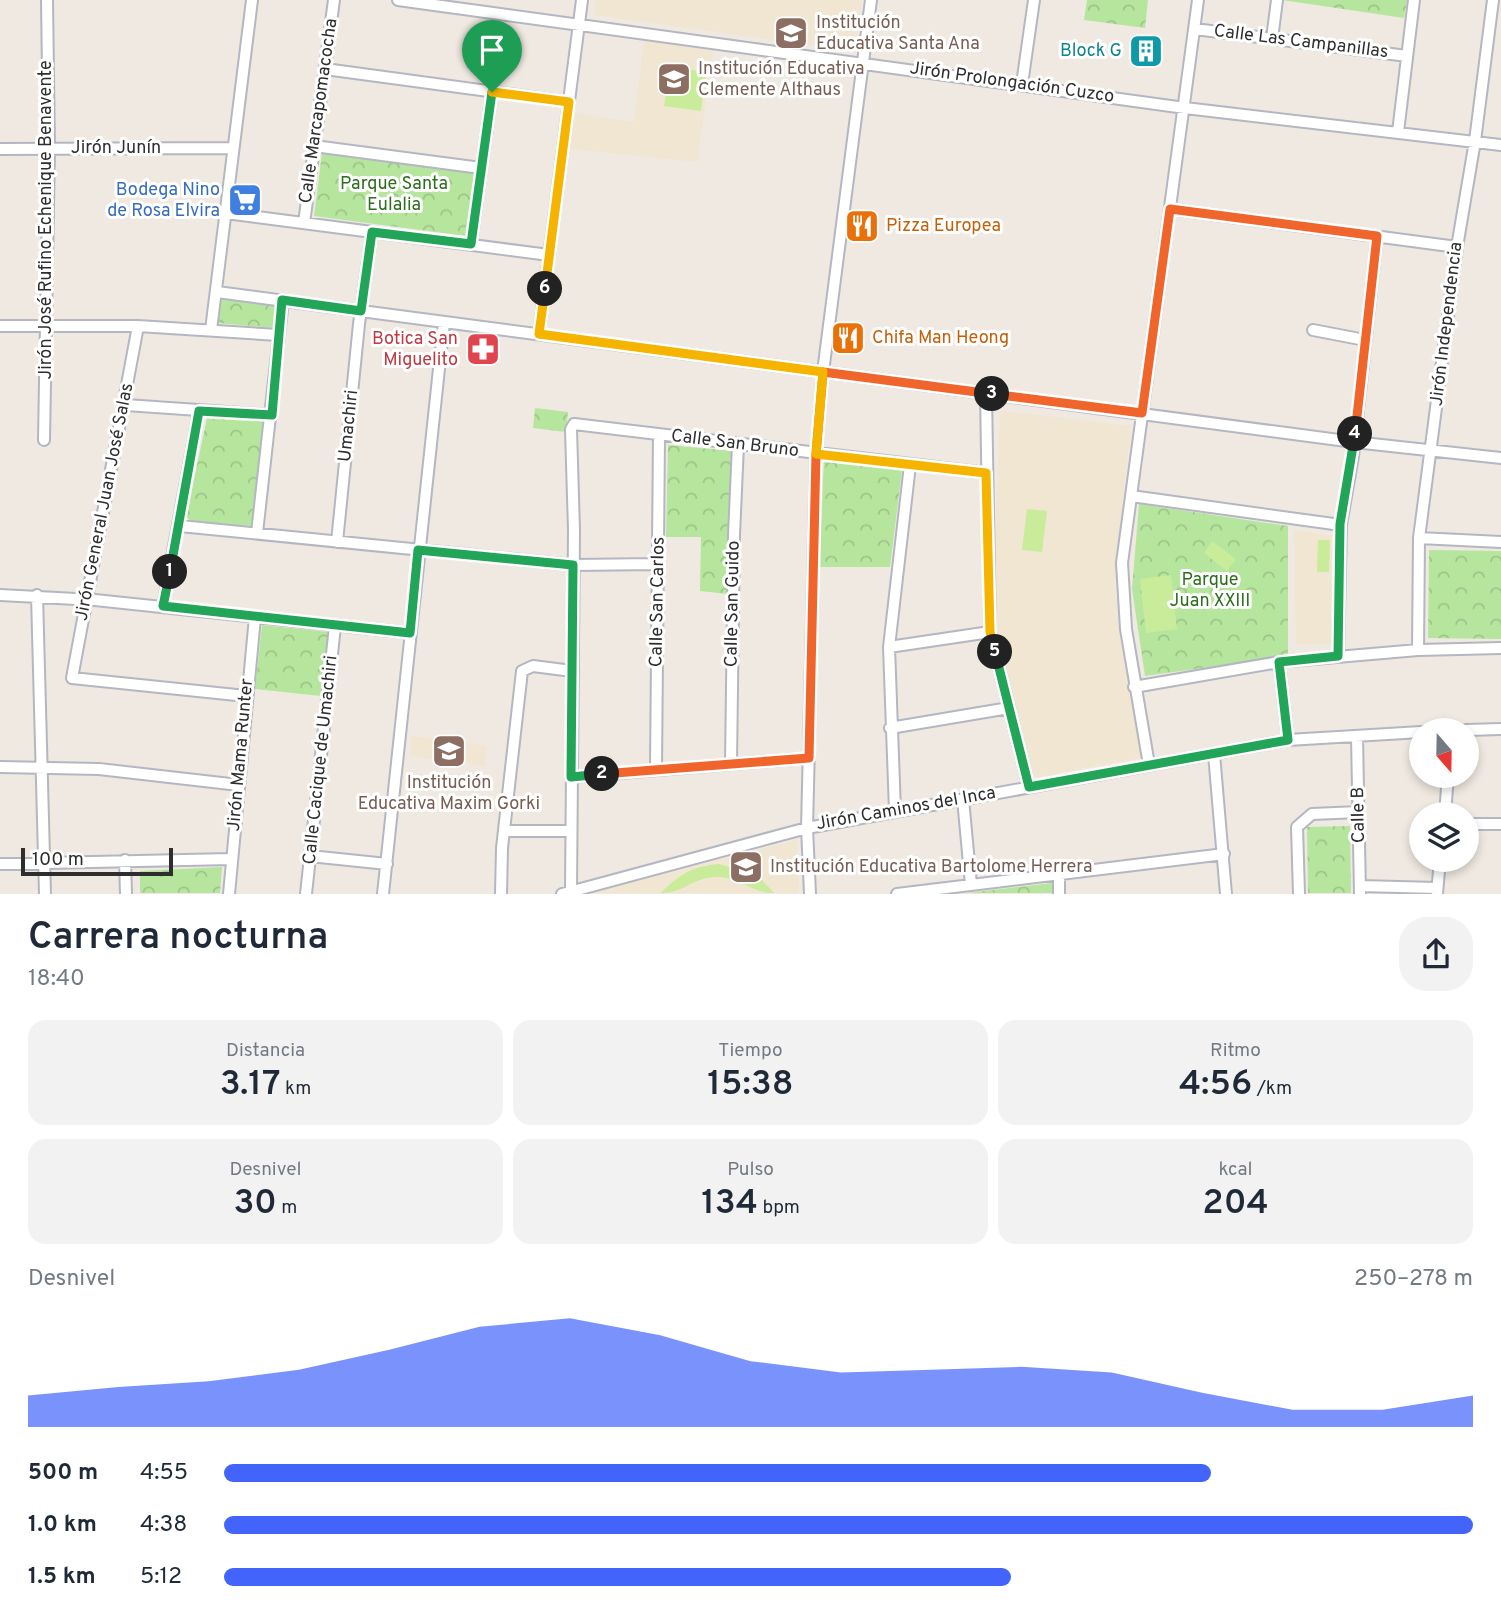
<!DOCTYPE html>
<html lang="es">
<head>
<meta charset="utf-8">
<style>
	:root { --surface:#fff; --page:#f2f2f3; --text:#1f2937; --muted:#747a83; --accent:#4264fb }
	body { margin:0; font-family:Overpass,sans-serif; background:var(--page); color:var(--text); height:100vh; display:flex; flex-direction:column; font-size:26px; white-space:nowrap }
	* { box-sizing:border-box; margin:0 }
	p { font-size:23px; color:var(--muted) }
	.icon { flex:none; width:38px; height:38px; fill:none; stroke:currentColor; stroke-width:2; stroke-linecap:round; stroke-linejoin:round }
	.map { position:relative; height:894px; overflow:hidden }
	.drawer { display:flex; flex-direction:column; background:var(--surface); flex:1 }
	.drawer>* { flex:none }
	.needle { width:46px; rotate:160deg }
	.fabs { position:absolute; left:1409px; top:718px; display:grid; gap:14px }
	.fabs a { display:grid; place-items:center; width:70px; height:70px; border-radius:50%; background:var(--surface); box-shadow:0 4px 10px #0003; font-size:35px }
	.scale { position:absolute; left:21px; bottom:18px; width:152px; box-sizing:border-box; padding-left:7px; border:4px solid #2e2e2e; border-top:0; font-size:19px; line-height:24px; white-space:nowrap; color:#2e2e2e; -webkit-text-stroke:5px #fff; paint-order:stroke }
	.pin { position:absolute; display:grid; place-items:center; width:60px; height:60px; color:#fff; margin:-72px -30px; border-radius:50% 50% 50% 0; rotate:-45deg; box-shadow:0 0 7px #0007 }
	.pin .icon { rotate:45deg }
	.km { position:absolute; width:35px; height:35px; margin:-18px; border-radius:50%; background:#222; color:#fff; font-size:19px; line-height:35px; text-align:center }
	.round { display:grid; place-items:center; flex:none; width:74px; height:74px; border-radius:28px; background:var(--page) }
	.overview { display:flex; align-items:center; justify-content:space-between; height:119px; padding:0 28px }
	h1 { font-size:38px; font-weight:600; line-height:52px }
	.stats { display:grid; grid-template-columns:repeat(3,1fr); gap:10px; height:119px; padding:7px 28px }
	.stats div { display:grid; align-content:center; border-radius:18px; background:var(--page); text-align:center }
	.stats b { font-size:35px; font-weight:600 }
	.stats small { font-size:19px; font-weight:400 }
	.stats p { font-size:19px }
	.chart { height:196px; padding:14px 28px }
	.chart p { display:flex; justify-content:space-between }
	.chart svg { width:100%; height:126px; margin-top:7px; fill:var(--accent); opacity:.7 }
	ul { padding:0 28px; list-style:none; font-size:23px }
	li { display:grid; grid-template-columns:112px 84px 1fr; align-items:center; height:52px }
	li i { height:18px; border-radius:9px; background:var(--accent) }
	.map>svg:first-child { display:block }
	.education { fill:#f0e6d1 }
	.park { fill:url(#park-crowns) }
	.pitch { fill:#c9ec9a }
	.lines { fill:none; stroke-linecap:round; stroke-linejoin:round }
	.minor-casing { stroke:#b4b7c1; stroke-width:14 }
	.minor { stroke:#fff; stroke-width:10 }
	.split-1-casing { stroke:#fff; stroke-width:14 }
	.split-2-casing { stroke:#fff; stroke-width:14 }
	.split-3-casing { stroke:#fff; stroke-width:14 }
	.split-4-casing { stroke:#fff; stroke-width:14 }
	.split-5-casing { stroke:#fff; stroke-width:14 }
	.split-6-casing { stroke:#fff; stroke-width:14 }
	.split-7-casing { stroke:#fff; stroke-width:14 }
	.split-1 { stroke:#22a559; stroke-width:9 }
	.split-2 { stroke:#22a559; stroke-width:9 }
	.split-3 { stroke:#f0652b; stroke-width:9 }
	.split-4 { stroke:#f0652b; stroke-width:9 }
	.split-5 { stroke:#22a559; stroke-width:9 }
	.split-6 { stroke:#f5b400; stroke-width:9 }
	.split-7 { stroke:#f5b400; stroke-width:9 }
	.labels { text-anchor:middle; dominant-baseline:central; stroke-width:6; stroke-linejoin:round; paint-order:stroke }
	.education-label { font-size:18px; fill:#785e54; stroke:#fff; text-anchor:start }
	.street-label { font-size:18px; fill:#2e2e2e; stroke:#fff }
	.culture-label { font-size:18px; fill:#0d838f; stroke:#fff; text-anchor:end }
	.park-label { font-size:18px; fill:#2c6e1b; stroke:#fff }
	.shop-label { font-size:18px; fill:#366cbe; stroke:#fff; text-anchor:end }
	.food-label { font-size:18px; fill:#c56008; stroke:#fff; text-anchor:start }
	.health-label { font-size:18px; fill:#be3a42; stroke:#fff; text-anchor:end }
</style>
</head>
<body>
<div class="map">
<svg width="1501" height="894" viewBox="0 0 1501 894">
	<defs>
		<pattern id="park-crowns" width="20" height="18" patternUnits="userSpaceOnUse" patternTransform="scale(1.75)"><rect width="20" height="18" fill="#b6e59e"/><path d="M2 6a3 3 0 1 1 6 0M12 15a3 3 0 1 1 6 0" fill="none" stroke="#9dc588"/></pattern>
	</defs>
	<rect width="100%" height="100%" fill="#efe9e1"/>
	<path class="education" d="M596 0H862L855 51 594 15Z
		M644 41 714 45 697 162 562 148 566 112 634 122Z
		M1000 411 1131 426 1114 583 1145 757 1033 778 999 639 994 571Z
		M1294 530 1331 536 1333 644H1296Z
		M412 736 487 746 485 766 410 756Z
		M797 840 799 893H589Z"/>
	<path class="park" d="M1087 0H1148L1145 28 1084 20Z
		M1282 0H1407L1404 18Z
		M322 153 474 173 466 236 314 216Z
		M220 300 276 304 274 328 218 323Z
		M535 408 568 412 566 432 533 428Z
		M212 415 262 420 265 425 253 526 191 521 186 517 207 418Z
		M668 445 732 451 728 594 700 591 701 537H666Z
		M824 461 902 470 890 567H819Z
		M1139 504 1288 526V656L1145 676 1132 589Z
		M1429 550 1501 551V639L1428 638Z
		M262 625 328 632 321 696 255 689Z
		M1350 826 1351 893H1308L1307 827Z
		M222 867 220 893H140V871Z
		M1052 883V893H967Z"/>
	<path class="pitch" d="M670 67 706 72 701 111 664 106Z
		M1027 509 1047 511 1042 552 1022 550Z
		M1318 540H1330L1329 572H1317Z
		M1212 541 1236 559 1227 571 1204 553Z
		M1171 575 1177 629 1146 633 1140 579Z
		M719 864 758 876 774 893C753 894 739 876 717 877 692 877 683 894 661 893 678 875 693 866 719 864Z"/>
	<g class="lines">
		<g class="minor-casing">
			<path id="minor" d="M398 0 1185 108 1501 145
				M1195 29 1407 56
				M1272 39 1277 0
				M325 69 569 102
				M1022 84 1034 0
				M1398 132 1414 0
				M314 146 481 168
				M0 149 232 148
				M1170 209 1457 247
				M226 213 549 255
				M304 223 334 0
				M471 244 492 92
				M217 292 1354 442 1501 458
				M0 326H138L278 335
				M138 326 72 678 246 696
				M211 330 252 0
				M1313 330 1365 340
				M539 334 582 0
				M986 393 990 632 1029 787
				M126 405 272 415
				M44 440 49 149 47 0
				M1131 496 1341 525
				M180 526 573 565 658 564
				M257 533 283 300
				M1419 538 1501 542
				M337 542 359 324 372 232
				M0 595 95 600 410 633
				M37 595 45 894
				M163 606 199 411
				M889 647 990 632
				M1418 650 1419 538 1457 247 1475 141 1493 0
				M1338 656 1341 525 1353 456 1377 236
				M1279 662 1288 740
				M1134 687 1279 662 1418 650 1501 648
				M890 728 1009 708
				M1466 730 1501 729
				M1357 736 1360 894
				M1214 754 1226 894
				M731 763 734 535 738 445
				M1149 765 1126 629 1122 563 1198 0
				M0 767 99 769 239 785
				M656 769 659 436
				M571 777 809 758
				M963 799 971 885
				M895 811 889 647 910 465
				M1445 814 1448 775
				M1466 824H1501
				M504 831H571
				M310 856 387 864
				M125 860 126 894
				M0 864 231 859
				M1059 874V894
				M1360 886 1437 888
				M571 891 574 530 571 429 574 424 986 473
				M229 894 255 617
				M306 894 335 626
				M383 894 444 322
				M501 894 502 848 522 671 533 666 572 671
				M562 894 807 828 1288 740 1421 732
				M810 894 807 828 816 454 823 372 871 0
				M897 894 1224 854
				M1299 894 1297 827 1312 814 1359 812
				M1437 894 1440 859"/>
		</g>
		<use href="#minor" class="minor"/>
	</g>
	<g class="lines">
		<g class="split-1-casing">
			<path id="split-1" d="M170 572 199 411 272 415 282 300 361 311 372 232 471 244 492 92"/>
		</g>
		<g class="split-2-casing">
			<path id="split-2" d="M170 572 163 606 410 633 418 550 573 565 571 777 602 774"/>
		</g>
		<g class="split-3-casing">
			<path id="split-3" d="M602 774 809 758 816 454 823 372 992 394"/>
		</g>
		<g class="split-4-casing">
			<path id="split-4" d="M992 394 1142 413 1170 209 1377 236 1355 434"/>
		</g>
		<g class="split-5-casing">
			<path id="split-5" d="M995 652 1029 787 1288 740 1279 662 1338 656 1340 524 1355 434"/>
		</g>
		<g class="split-6-casing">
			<path id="split-6" d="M545 289 539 334 823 372 816 454 986 473 990 632 995 652"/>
		</g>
		<g class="split-7-casing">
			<path id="split-7" d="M492 92 569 102 545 289"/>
		</g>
		<use href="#split-1" class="split-1"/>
		<use href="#split-2" class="split-2"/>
		<use href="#split-3" class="split-3"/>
		<use href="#split-4" class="split-4"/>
		<use href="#split-5" class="split-5"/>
		<use href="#split-6" class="split-6"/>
		<use href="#split-7" class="split-7"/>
	</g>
	<defs>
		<g id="school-square" transform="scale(1.75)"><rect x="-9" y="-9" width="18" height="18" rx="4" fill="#8d6e63" stroke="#fff"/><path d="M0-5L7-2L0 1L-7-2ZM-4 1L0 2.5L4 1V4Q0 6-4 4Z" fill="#fff"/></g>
		<g id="building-square" transform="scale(1.75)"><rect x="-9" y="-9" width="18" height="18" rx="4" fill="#0f9aa8" stroke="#fff"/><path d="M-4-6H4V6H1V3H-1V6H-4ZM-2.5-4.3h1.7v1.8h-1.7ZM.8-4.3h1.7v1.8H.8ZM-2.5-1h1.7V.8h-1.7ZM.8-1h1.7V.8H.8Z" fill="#fff"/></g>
		<g id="supermarket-square" transform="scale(1.75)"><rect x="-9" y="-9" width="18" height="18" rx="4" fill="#3f7fe0" stroke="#fff"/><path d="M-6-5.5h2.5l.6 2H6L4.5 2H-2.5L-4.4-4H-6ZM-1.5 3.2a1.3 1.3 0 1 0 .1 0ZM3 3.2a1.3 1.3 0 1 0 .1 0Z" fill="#fff"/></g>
		<g id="restaurant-square" transform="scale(1.75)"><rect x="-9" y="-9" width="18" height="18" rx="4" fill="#e8710a" stroke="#fff"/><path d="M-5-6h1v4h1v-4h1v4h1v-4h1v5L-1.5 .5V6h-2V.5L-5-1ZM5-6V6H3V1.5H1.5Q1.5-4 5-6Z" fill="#fff"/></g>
		<g id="pharmacy-square" transform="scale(1.75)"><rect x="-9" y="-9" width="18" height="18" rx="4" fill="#e0444e" stroke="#fff"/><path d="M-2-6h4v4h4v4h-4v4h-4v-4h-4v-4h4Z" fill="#fff"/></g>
	</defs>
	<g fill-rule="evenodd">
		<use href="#school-square" x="791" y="33"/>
		<use href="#building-square" x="1146" y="51"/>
		<use href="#school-square" x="674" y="79"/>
		<use href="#supermarket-square" x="245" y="200"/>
		<use href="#restaurant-square" x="862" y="226"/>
		<use href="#restaurant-square" x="848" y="338"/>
		<use href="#pharmacy-square" x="483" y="349"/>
		<use href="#school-square" x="449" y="751"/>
		<use href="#school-square" x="746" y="867"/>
	</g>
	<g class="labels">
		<g class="education-label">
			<text x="816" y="23">Institución<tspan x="816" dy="21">Educativa Santa Ana</tspan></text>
			<text x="698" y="69">Institución Educativa<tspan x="698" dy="21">Clemente Althaus</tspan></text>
			<text x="449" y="783" text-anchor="middle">Institución<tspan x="449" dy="21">Educativa Maxim Gorki</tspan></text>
			<text x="770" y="867">Institución Educativa Bartolome Herrera</text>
		</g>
		<g class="street-label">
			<text transform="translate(1301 42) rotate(7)">Calle Las Campanillas</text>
			<text transform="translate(1012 83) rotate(8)">Jirón Prolongación Cuzco</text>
			<text transform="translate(319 111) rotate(-82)">Calle Marcapomacocha</text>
			<text x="116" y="148">Jirón Junín</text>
			<text transform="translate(46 220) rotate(-90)">Jirón José Rufino Echenique Benavente</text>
			<text transform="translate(1447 324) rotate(-83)">Jirón Independencia</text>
			<text transform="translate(349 426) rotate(-84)">Umachiri</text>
			<text transform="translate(735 444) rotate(7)">Calle San Bruno</text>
			<text transform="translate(105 502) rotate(-79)">Jirón General Juan José Salas</text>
			<text transform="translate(658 602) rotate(-89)">Calle San Carlos</text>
			<text transform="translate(733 604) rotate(-89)">Calle San Guido</text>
			<text transform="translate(241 755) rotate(-85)">Jirón Mama Runter</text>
			<text transform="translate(321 760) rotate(-84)">Calle Cacique de Umachiri</text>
			<text transform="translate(906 809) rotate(-10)">Jirón Caminos del Inca</text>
			<text transform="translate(1359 815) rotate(-91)">Calle B</text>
		</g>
		<g class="culture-label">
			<text x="1122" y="51">Block G</text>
		</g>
		<g class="park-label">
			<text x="394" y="184">Parque Santa<tspan x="394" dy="21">Eulalia</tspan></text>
			<text x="1210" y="580">Parque<tspan x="1210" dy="21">Juan XXIII</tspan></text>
		</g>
		<g class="shop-label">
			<text x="220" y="190">Bodega Nino<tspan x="220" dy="21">de Rosa Elvira</tspan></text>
		</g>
		<g class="food-label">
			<text x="886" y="226">Pizza Europea</text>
			<text x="872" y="338">Chifa Man Heong</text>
		</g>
		<g class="health-label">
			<text x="458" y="339">Botica San<tspan x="458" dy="21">Miguelito</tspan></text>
		</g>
	</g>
</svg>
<div class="fabs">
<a><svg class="needle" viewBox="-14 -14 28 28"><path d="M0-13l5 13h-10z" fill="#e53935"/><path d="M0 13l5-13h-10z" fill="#747a83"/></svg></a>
<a><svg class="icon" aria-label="layers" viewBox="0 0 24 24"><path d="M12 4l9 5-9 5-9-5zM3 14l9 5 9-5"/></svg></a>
</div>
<div class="scale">100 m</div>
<div class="pin" style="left:492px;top:92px;background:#1e9e55"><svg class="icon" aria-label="arrive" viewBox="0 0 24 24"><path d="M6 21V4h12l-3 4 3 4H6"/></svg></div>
<b class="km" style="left:170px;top:572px">1</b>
<b class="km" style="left:602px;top:774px">2</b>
<b class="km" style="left:992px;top:394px">3</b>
<b class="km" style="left:1355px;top:434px">4</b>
<b class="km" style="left:995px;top:652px">5</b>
<b class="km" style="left:545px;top:289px">6</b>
</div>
<section class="drawer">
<div class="overview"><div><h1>Carrera nocturna</h1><p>18:40</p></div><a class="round"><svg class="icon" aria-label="share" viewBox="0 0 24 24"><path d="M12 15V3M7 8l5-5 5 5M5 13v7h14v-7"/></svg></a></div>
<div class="stats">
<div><p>Distancia</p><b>3.17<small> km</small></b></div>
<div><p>Tiempo</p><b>15:38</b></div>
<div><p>Ritmo</p><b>4:56<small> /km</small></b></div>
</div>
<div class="stats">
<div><p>Desnivel</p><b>30<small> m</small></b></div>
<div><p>Pulso</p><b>134<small> bpm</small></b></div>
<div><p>kcal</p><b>204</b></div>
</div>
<div class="chart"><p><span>Desnivel</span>250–278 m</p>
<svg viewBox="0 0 160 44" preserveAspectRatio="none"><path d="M0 44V33L10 30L20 28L30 24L40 17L50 9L60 6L70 12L80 21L90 25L100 24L110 23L120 25L130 32L140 38L150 38L160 33V44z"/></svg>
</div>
<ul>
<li><b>500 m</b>4:55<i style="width:79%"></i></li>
<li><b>1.0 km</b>4:38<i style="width:100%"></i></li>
<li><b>1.5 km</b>5:12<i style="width:63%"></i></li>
</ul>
</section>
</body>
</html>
